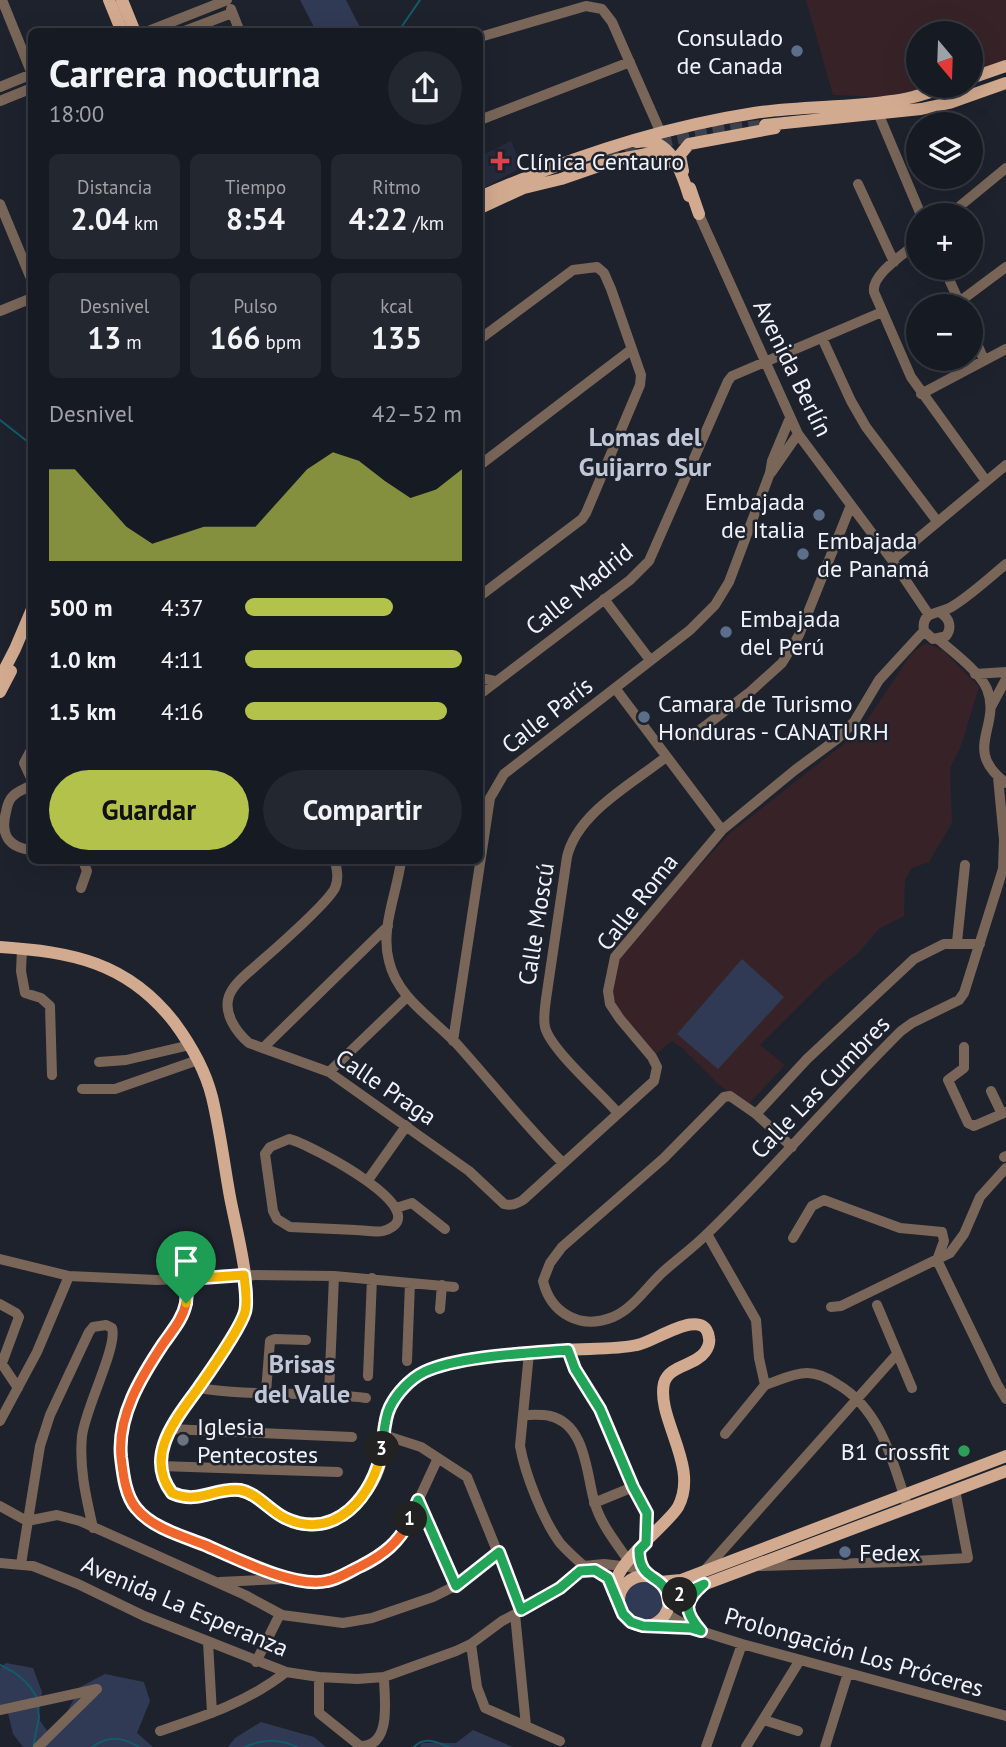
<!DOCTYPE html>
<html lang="es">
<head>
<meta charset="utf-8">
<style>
	:root { --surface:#161a22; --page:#23272f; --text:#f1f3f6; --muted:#9ea1a5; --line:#353840; --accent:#b3c24b }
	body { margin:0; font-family:"PT Sans",sans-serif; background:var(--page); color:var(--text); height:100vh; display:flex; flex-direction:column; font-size:26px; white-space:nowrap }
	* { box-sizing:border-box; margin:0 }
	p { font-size:23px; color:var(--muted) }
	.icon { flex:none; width:38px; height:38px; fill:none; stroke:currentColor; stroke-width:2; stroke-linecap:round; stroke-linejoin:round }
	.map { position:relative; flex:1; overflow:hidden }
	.side { position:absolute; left:28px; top:28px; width:455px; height:836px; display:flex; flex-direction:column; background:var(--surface); border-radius:10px; box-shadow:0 7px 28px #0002,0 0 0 2px var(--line) }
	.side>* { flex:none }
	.needle { width:46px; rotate:161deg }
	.tools { position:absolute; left:906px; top:21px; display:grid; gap:14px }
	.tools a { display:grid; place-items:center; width:77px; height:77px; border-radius:50%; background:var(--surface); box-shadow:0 7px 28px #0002,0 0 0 2px var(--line); font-size:35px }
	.pin { position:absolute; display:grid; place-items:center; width:60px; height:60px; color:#fff; margin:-72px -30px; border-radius:50% 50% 50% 0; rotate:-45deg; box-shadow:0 0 7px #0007 }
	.pin .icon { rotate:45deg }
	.km { position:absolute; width:35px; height:35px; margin:-18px; border-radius:50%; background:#222; color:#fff; font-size:19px; line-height:35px; text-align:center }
	.round { display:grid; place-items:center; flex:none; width:74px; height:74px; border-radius:37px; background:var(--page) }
	.overview { display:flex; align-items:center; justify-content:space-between; height:119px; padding:0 21px }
	h1 { font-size:38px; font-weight:600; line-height:52px }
	.metrics { display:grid; grid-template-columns:repeat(3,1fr); gap:10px; height:119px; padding:7px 21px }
	.metrics div { display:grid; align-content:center; border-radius:10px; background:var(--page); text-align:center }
	.metrics b { font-size:30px; font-weight:600 }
	.metrics small { font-size:19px; font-weight:400 }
	.metrics p { font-size:19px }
	.chart { height:196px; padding:14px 21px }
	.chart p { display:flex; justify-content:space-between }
	.chart svg { width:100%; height:126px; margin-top:7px; fill:var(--accent); opacity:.7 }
	.primary-button { display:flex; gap:14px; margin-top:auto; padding:14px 21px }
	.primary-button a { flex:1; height:80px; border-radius:42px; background:var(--accent); color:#111; font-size:28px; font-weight:600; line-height:80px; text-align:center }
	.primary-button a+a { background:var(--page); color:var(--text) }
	ul { padding:0 21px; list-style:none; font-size:23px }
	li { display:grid; grid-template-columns:112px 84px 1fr; align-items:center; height:52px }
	li i { height:18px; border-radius:9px; background:var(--accent) }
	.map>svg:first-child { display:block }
	.built { fill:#252b3c }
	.education { fill:#372327 }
	.green { fill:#313a54 }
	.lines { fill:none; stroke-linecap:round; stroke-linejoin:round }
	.stream { stroke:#135b6a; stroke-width:2 }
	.major-tunnel { stroke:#3e414c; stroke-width:12; stroke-dasharray:12 6; stroke-linecap:butt }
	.minor { stroke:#796659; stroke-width:10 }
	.major { stroke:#d2aa8f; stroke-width:12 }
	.split-1-casing { stroke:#fff; stroke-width:14 }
	.split-2-casing { stroke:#fff; stroke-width:14 }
	.split-3-casing { stroke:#fff; stroke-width:14 }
	.split-4-casing { stroke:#fff; stroke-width:14 }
	.split-1 { stroke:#f0652b; stroke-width:9 }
	.split-2 { stroke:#22a559; stroke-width:9 }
	.split-3 { stroke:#22a559; stroke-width:9 }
	.split-4 { stroke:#f5b400; stroke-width:9 }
	.service-dot { fill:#5c6f8a; stroke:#1e222d; stroke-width:2.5 }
	.health-dot { fill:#e0444e; stroke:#1e222d; stroke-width:2.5 }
	.worship-dot { fill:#6b7280; stroke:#1e222d; stroke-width:2.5 }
	.leisure-dot { fill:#2e9e5b; stroke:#1e222d; stroke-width:2.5 }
	.labels { text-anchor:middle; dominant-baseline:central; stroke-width:5; stroke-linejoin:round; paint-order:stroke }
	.poi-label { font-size:24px; fill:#f0f3fb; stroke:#1e222d; text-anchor:start }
	.street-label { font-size:24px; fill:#f0f3fb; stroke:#1e222d }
	.neighbourhood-label { font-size:26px; font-weight:bold; fill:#c1c7d6; stroke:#1e222d }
</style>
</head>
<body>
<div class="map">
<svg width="1006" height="1747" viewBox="0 0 1006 1747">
	<rect width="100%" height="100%" fill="#1e222d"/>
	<path class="built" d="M511 141 522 167 480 190V156Z"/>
	<path class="education" d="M806 0H1006V63L971 75V33H919V86H940L883 97 833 95Z
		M926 643 943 650 979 687 961 746 950 768 952 823 929 862 912 868 905 880 904 916 880 928 857 954 822 983 760 1045 785 1065 748 1105 719 1085 681 1047 672 1041 652 1057 610 1004 615 957 730 833 859 732 912 653Z"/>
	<path class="green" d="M300 0H346L362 31H316Z
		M742 959 784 997 718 1069 677 1034Z
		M624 1601a20 20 0 1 1 40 0a20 20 0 1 1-40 0Z
		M6 1663 33 1668 42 1692 38 1718 53 1739 80 1687 105 1674 144 1682 150 1701 137 1733 153 1747H23L13 1734 8 1713 0 1710V1668Z
		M261 1722 314 1737 326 1747H228L235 1738Z
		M473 1730 513 1747H419L422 1743H456Z"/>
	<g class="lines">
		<path class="stream" d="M398 32 420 0
			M0 420 32 445
			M0 1665C17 1673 29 1682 37 1698
			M33 1747 39 1718 38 1707
			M92 1747C109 1735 122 1737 139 1747
			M245 1747C263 1738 280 1739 297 1747
			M414 1747C425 1736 436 1742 449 1747"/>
		<path class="major-tunnel" d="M574 169C634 145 696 133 760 126"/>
		<path class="minor" d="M2 0 32 74
			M231 9 240 32
			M146 32 227 0
			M182 32 232 13
			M480 37 586 6 602 9 612 22 660 131
			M0 87 32 74
			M0 101 32 88
			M878 113 921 215
			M480 120 630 62
			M858 184 894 262
			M0 204 32 281
			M696 208 798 434 892 560 929 615
			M949 215 1006 168
			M919 241C906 253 871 274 874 292L911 377 986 481
			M944 268 961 306
			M959 302 1006 267
			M0 311 32 298
			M971 330 984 360
			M822 338 851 401 866 427 937 521
			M480 339 573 270 597 267 604 273 611 289 641 375 640 385 586 513 582 519 480 596
			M921 394 1006 349
			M480 465 632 349
			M771 473 798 434
			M892 560 1006 465
			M604 599 650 660
			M941 613C950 619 952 628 946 636L933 639 924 631C923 625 923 620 928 616 933 612 944 612 953 606 972 594 989 578 1006 564
			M938 639C952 651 980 672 987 689 1002 727 961 749 1006 783
			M975 674 1006 672
			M480 678 495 681
			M615 688 722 830
			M480 694 630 580 649 561 728 381 732 376 882 312
			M991 707 1006 679
			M692 736 750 692 782 663 799 635 851 505
			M32 748 24 763 32 780
			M32 785C25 789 17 791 12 797 8 801 7 807 6 812 0 835 9 848 32 850
			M335 861C337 870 339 879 335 888 326 905 275 949 258 964 248 973 234 983 229 996 223 1013 236 1032 249 1043L329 1072 469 1171 504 1204C512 1206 516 1204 523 1200L654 1081 657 1067 652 1057 620 1019 610 1004 608 991 615 957 722 830 795 770 837 739 854 722 879 680 924 631
			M401 861C397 893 380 929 389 961 397 997 432 1018 456 1043 492 1083 525 1125 563 1163
			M81 888 87 871 83 861
			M957 942 965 865
			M22 949 21 971 25 993 41 998 50 1006 52 1075
			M453 1041 490 798 504 774 690 630 715 605 729 582 770 473 772 461 790 418
			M264 1047 388 926
			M964 1047V1068L948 1080 968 1123 974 1126 1006 1112
			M99 1062 126 1060 190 1045
			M329 1072 407 997
			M82 1089H115L198 1060
			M991 1091 1002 1114
			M617 1112C600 1092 550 1049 545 1027 543 1018 545 1008 546 999L567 857C577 813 632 784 666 757
			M756 1114 807 1059 914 959 944 944H980
			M289 1139C307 1143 443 1213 383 1231 375 1233 364 1230 356 1230 334 1229 312 1228 290 1227L277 1219 273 1211 265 1154 270 1147Z
			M792 1147 756 1114 730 1096 724 1097 664 1158 562 1247 550 1263 543 1281C551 1314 581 1330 613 1317 633 1309 648 1285 664 1271 679 1258 695 1246 709 1232 775 1168 835 1096 901 1031L912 1023 959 1000 964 993 1003 869 1004 840 998 777
			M1004 1157 1006 1156
			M368 1180 407 1125
			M396 1208 412 1203 445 1229
			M707 1234 756 1320 759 1358 765 1385C778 1381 793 1373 807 1373 817 1373 828 1378 837 1384 879 1408 892 1458 906 1502
			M793 1238 812 1206 824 1200 900 1228 942 1232 944 1241 937 1260 997 1384 1006 1399
			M0 1259 69 1276 157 1280 244 1275 334 1276 454 1287
			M188 1280C187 1288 187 1298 185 1306 182 1322 169 1335 160 1348 133 1389 115 1423 124 1473 129 1501 138 1514 162 1527L292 1579 314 1583 327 1582 374 1559 391 1547 405 1529 438 1458
			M0 1304 16 1313 19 1317 2 1363
			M877 1305 912 1388
			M831 1307 841 1306 950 1253 964 1234 980 1197 1006 1168
			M440 1309 442 1285
			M568 1350 575 1369 600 1409 620 1458 647 1513 646 1543
			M529 1353 520 1446C525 1474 543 1520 560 1543 567 1551 576 1559 584 1566
			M0 1361 18 1388
			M407 1361 410 1283
			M368 1376 372 1278
			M199 1388C253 1397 311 1391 366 1398
			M266 1392 270 1341 275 1339 306 1340
			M329 1394 334 1276
			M523 1415C531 1415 541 1414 550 1416 587 1425 586 1475 595 1504 601 1524 616 1543 628 1560
			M0 1421 37 1352 69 1276
			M170 1429 352 1437
			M725 1434 765 1385
			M384 1435 421 1447 467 1477 521 1610
			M161 1466 338 1472
			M418 1501 455 1586
			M594 1503 633 1487
			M0 1506 27 1521 57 1515 80 1521 245 1595 282 1615 343 1623 372 1618 433 1597 455 1586 498 1552
			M0 1563 33 1566 78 1584 144 1616 286 1672 319 1677 357 1679 384 1677 456 1651 471 1644 502 1621 542 1600 584 1566 604 1564 630 1567 642 1571
			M21 1564 40 1446 50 1415 89 1332 93 1327 106 1325 112 1328C118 1346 85 1409 82 1436 79 1468 86 1497 93 1528
			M760 1566 896 1562 968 1558 955 1490
			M584 1570 602 1573 614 1588
			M704 1571 897 1354
			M220 1582 281 1579
			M665 1613 691 1628 742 1644 1006 1716
			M515 1614 526 1726
			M649 1625 690 1628
			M208 1642 212 1713
			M471 1644 477 1687 485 1708 560 1741
			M256 1662 280 1614
			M319 1677V1713L360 1746C393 1747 384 1697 384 1677
			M0 1710 97 1689 38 1747
			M764 1720 798 1731
			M160 1731C205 1716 248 1702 286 1672
			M706 1747 742 1644
			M746 1747 800 1660
			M825 1747 848 1673"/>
		<path class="major" d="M109 0 122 32
			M122 0 135 32
			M971 78 1006 66
			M765 125 921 109 949 103 1006 83
			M637 142C670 136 681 170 689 196
			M683 171 680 155 689 144 775 128
			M524 188 561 179 616 160 652 153 663 155 670 162
			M690 188 699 214
			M480 197C568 158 658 128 754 113 800 106 847 108 892 101 912 99 930 92 949 86
			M480 208 530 185
			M0 678 15 649 32 609
			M0 692 11 671
			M0 947C72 952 127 962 174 1022 191 1045 205 1069 212 1097 220 1130 224 1164 230 1197 235 1224 252 1287 245 1312 241 1327 208 1375 198 1389 175 1418 145 1457 172 1493 202 1506 219 1484 244 1492 264 1498 277 1519 298 1524 335 1532 371 1497 380 1464 384 1445 382 1423 390 1407 397 1393 410 1380 423 1373 452 1356 528 1353 563 1350 588 1348 613 1350 637 1345 653 1343 705 1304 709 1338 710 1343 708 1348 705 1352 695 1366 669 1365 664 1383 656 1419 700 1466 678 1507 665 1529 595 1575 619 1603
			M619 1601a25 25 0 1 1 50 0a25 25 0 1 1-50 0Z
			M660 1582 681 1580 1006 1456
			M669 1602 687 1591 1006 1471
			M700 1631 688 1612 690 1597 701 1586"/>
	</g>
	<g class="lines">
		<g class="split-1-casing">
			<path id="split-1" d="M186 1303C183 1319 172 1331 163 1344 141 1377 117 1416 121 1457 123 1473 125 1495 136 1508 152 1528 182 1536 205 1545 235 1558 296 1589 327 1581 339 1579 350 1571 361 1566 383 1555 400 1542 410 1519"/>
		</g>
		<g class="split-2-casing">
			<path id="split-2" d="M410 1519 418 1500 456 1586 499 1552 521 1610 560 1588 580 1571 595 1570 608 1578 623 1614 631 1622 643 1626 691 1628 701 1631C684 1611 683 1602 704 1584L680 1595"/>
		</g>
		<g class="split-3-casing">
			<path id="split-3" d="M382 1449C384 1435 384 1419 390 1407 397 1393 410 1379 424 1372 457 1356 530 1353 568 1350L575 1369 600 1409 633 1487 647 1513 646 1543 639 1550C639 1585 666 1571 669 1602L680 1595"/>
		</g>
		<g class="split-4-casing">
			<path id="split-4" d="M186 1303 188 1279 244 1275C245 1286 248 1301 245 1312 240 1329 211 1370 199 1387 178 1417 143 1455 172 1493 199 1505 214 1487 240 1490 257 1493 270 1511 285 1518 336 1542 374 1495 382 1449"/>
		</g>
		<use href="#split-1" class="split-1"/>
		<use href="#split-2" class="split-2"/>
		<use href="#split-3" class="split-3"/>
		<use href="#split-4" class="split-4"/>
	</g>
	<g class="service-dot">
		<circle cx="797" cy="51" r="7"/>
		<circle cx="819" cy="515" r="7"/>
		<circle cx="803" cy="554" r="7"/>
		<circle cx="726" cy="632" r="7"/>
		<circle cx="644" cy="717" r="7"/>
		<circle cx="845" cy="1552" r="7"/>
	</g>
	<path class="health-dot" d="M496.5 150.5h7v7h7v7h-7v7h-7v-7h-7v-7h7z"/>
	<circle class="worship-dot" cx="183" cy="1440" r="7"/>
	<circle class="leisure-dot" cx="964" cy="1451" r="7"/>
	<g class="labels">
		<g class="poi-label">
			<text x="783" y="37" text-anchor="end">Consulado<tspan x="783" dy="28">de Canada</tspan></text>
			<text x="516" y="161">Clínica Centauro</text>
			<text x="805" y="501" text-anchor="end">Embajada<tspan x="805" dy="28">de Italia</tspan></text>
			<text x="817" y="540">Embajada<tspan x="817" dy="28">de Panamá</tspan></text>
			<text x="740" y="618">Embajada<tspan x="740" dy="28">del Perú</tspan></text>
			<text x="658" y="703">Camara de Turismo<tspan x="658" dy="28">Honduras - CANATURH</tspan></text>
			<text x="197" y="1426">Iglesia<tspan x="197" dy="28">Pentecostes</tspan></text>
			<text x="950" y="1451" text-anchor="end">B1 Crossfit</text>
			<text x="859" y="1552">Fedex</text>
		</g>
		<g class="street-label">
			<text transform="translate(793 368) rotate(64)">Avenida Berlín</text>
			<text transform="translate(579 589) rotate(-39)">Calle Madrid</text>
			<text transform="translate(547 715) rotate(-38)">Calle París</text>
			<text transform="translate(637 902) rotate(-52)">Calle Roma</text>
			<text transform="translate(536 924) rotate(-81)">Calle Moscú</text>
			<text transform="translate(386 1087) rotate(34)">Calle Praga</text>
			<text transform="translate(820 1087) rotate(-46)">Calle Las Cumbres</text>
			<text transform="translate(185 1606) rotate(23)">Avenida La Esperanza</text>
			<text transform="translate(854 1652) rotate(16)">Prolongación Los Próceres</text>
		</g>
		<g class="neighbourhood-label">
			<text x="645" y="436">Lomas del<tspan x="645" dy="30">Guijarro Sur</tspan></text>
			<text x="302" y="1363">Brisas<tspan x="302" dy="30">del Valle</tspan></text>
		</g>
	</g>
</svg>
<div class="tools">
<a><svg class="needle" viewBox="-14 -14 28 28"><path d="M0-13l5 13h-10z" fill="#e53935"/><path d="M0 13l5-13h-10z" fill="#9ea1a5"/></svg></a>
<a><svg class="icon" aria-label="layers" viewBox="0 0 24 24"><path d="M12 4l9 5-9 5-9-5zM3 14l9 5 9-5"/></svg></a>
<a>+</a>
<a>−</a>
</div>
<div class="pin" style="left:186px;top:1303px;background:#1e9e55"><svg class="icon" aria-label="arrive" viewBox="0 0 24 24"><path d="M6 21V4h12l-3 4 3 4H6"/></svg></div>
<b class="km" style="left:410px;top:1519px">1</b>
<b class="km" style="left:680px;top:1595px">2</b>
<b class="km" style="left:382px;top:1449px">3</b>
<section class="side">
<div class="overview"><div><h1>Carrera nocturna</h1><p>18:00</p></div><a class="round"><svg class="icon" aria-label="share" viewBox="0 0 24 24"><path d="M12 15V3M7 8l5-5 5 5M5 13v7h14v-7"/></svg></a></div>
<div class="metrics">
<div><p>Distancia</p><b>2.04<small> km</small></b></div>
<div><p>Tiempo</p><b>8:54</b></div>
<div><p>Ritmo</p><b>4:22<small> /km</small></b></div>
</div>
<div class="metrics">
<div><p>Desnivel</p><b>13<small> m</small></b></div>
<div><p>Pulso</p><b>166<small> bpm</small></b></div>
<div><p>kcal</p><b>135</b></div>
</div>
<div class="chart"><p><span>Desnivel</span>42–52 m</p>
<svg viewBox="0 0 160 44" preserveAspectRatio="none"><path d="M0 44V12L10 12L20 22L30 32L40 38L50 35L60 32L70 32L80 32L90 22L100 12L110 6L120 9L130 16L140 22L150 19L160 12V44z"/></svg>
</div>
<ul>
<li><b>500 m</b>4:37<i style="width:68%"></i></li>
<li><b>1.0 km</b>4:11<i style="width:100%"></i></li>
<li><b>1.5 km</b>4:16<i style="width:93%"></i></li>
</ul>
<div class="primary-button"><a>Guardar</a><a>Compartir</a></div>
</section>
</div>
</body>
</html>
